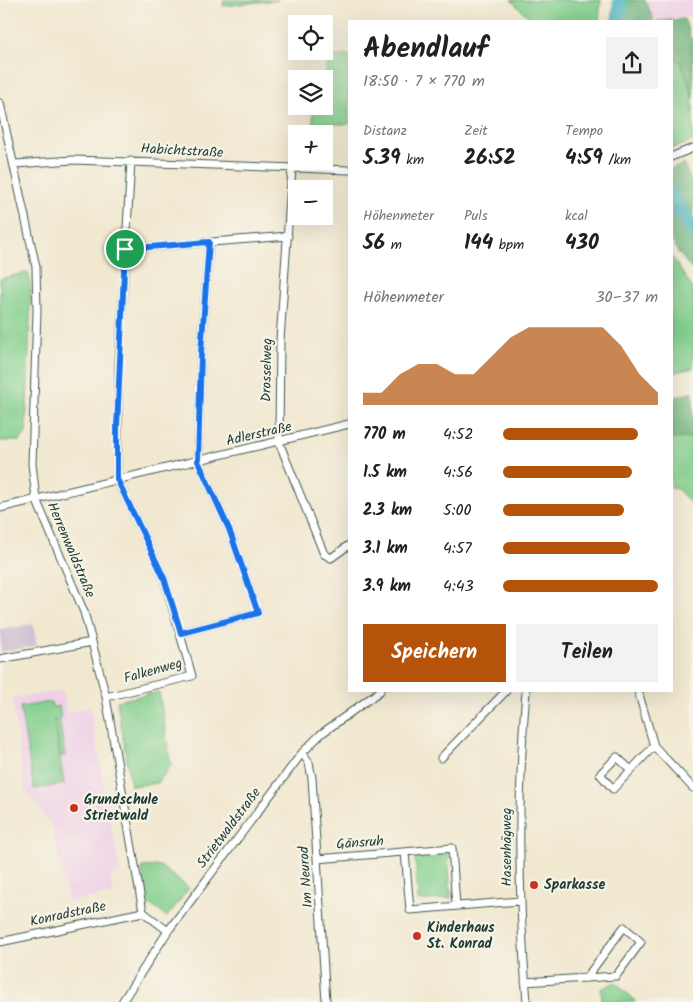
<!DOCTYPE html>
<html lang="de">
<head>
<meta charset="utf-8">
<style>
	:root { --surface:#fff; --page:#f2f2f2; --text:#202124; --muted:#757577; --accent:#b45309 }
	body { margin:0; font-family:Kalam,sans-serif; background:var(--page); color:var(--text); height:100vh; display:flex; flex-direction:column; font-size:19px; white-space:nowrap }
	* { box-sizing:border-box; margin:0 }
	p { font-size:16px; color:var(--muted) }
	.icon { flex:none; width:28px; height:28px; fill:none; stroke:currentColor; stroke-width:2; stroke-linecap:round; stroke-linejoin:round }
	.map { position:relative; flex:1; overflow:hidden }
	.sheet { position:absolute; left:348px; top:20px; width:325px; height:672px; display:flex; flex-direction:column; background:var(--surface); border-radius:0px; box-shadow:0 5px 20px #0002 }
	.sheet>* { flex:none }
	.fabs { position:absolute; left:288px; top:15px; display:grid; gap:10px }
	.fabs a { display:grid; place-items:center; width:45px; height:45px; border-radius:0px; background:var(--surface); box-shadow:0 5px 20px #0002; font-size:25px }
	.pin { position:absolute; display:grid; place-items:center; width:42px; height:42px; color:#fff; margin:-21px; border:2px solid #fff; border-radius:50%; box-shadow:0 1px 5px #0007 }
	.round { display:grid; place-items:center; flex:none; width:52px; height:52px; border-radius:0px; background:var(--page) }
	.headline { display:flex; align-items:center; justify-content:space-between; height:85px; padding:0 15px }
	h1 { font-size:28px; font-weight:600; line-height:38px }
	.stats { display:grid; grid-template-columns:repeat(3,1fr); gap:8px; height:85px; padding:5px 15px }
	.stats div { display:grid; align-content:center }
	.stats b { font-size:21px; font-weight:600 }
	.stats small { font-size:14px; font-weight:400 }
	.stats p { font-size:14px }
	.chart { height:140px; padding:10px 15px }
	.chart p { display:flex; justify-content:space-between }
	.chart svg { width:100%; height:90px; margin-top:5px; fill:var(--accent); opacity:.7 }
	.primary-button { display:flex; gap:10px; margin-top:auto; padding:10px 15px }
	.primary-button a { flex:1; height:58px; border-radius:0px; background:var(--accent); color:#fff; font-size:20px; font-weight:600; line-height:58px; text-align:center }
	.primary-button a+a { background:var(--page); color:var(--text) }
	ul { padding:0 15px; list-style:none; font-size:16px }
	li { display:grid; grid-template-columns:80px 60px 1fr; align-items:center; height:38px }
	li i { height:12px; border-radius:6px; background:var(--accent) }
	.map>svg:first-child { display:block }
	.built { fill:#efd0e7 }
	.industrial { fill:#cdbed3 }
	.green { fill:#82cf8d; stroke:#508660 }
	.forest { fill:#69b278; stroke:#447856 }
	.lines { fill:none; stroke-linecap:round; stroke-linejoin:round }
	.river { stroke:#44b3bc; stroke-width:15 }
	.minor-casing { stroke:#3e574b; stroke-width:9 }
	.minor { stroke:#fff; stroke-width:7 }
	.route-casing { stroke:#fff; stroke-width:10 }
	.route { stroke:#1a73e8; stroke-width:6 }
	.poi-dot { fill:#c8321e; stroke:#f7f3e8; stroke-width:2 }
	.labels { text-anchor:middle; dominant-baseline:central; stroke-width:4.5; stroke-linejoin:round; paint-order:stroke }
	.street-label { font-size:14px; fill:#1f3d34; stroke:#f7f3e8 }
	.poi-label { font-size:14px; font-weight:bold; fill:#1f3d34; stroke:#f7f3e8; text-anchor:start }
</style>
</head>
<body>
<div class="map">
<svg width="693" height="1002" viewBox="0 0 693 1002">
	<rect width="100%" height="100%" fill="#f7f3e8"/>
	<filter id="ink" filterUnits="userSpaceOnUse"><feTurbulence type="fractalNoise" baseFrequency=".02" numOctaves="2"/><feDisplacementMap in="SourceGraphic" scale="10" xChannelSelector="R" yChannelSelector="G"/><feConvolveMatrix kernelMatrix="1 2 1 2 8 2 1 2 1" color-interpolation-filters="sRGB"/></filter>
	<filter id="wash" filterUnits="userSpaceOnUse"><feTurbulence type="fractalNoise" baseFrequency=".0096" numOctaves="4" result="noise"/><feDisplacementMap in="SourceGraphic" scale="20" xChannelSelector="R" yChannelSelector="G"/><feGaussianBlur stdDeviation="1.12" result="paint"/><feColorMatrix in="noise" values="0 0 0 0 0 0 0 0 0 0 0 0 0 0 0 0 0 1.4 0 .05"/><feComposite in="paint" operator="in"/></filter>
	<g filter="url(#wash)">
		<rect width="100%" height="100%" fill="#f1e8d0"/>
		<path class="built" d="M647 0H693V25L690 16 666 21H648Z
			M63 691 66 712 90 708 120 873 110 876 113 894 68 902 52 826 25 790 12 698Z"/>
		<path class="industrial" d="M33 624 37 646 1 652 0 630Z"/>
		<path class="green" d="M224 0H278L223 6Z
			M511 0H601L599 21H533Z
			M693 38V141L671 149V40Z
			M349 55V124H313V106H324V80L329 57Z
			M671 256 693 289V368L671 373Z
			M28 272 31 291 26 433 20 441H0V279Z
			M693 437V505L677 489 671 488V439Z
			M159 692 171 765 158 783 131 786 117 701Z
			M51 702 52 707 59 706 61 717 59 718 65 756 61 757 54 719 64 784 34 789 20 707Z
			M448 853 451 898 418 901 415 855Z
			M160 866 189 888 167 917 147 902 142 867Z
			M615 982 636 1001 635 1002H602L601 989Z"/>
		<path class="forest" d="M614 0H645L654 21H612Z
			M684 19C693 35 693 78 693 99L681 62 671 56V21H657Z
			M684 164 693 187V271L677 251 671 238V169Z
			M693 392V437L671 439V398Z"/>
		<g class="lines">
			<path class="river" d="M620 21V0
				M671 195 693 232"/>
		</g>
	</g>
	<g filter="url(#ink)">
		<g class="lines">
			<g class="minor-casing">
				<path id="minor" d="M0 103 36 267 37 311 32 464 36 499 84 612 92 642 106 697 143 912 168 931
					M671 157 693 148
					M15 164 74 160 349 170
					M292 169 280 340 279 442 324 554 331 558 349 545
					M125 249 288 236
					M0 508 349 424
					M181 633 258 613 229 529 198 461 201 353 209 242
					M0 659 92 642
					M526 691C517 795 518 898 527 1002
					M638 691 654 746 693 788
					M106 697 192 676 164 578 117 479 119 363 131 161
					M302 753 309 763 312 778 326 1002
					M441 758 506 691
					M631 770 617 757 600 774 613 789 654 746
					M405 852 410 910 520 901
					M317 859 452 848 456 906
					M0 942 143 912
					M525 982 616 976 641 942 624 927 586 978
					M122 1002 168 931 302 753 321 734 380 691"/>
			</g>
			<use href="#minor" class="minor"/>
		</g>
	</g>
	<g class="lines" filter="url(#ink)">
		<g class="route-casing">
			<path id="route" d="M209 242 201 353 198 461 229 529 258 613 181 633 164 578 117 479V427L125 249Z"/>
		</g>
		<use href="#route" class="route"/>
	</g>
	<g class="poi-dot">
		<circle cx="74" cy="808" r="5"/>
		<circle cx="534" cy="885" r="5"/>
		<circle cx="417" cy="936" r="5"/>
	</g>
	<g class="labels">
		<g class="street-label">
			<text transform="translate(182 151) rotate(3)">Habichtstraße</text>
			<text transform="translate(267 370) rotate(-89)">Drosselweg</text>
			<text transform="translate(259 434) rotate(-13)">Adlerstraße</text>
			<text transform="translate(71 550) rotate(67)">Herrenwaldstraße</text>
			<text transform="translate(153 671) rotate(-16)">Falkenweg</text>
			<text transform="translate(229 828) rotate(-53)">Strietwaldstraße</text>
			<text transform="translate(360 843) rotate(-4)">Gänsruh</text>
			<text transform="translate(507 847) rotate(-90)">Hasenhägweg</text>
			<text transform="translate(306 877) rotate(-94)">Im Neurod</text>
			<text transform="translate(68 914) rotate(-12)">Konradstraße</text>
		</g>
		<g class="poi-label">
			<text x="84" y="800">Grundschule<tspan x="84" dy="16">Strietwald</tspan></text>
			<text x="544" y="885">Sparkasse</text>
			<text x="427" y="928">Kinderhaus<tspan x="427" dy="16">St. Konrad</tspan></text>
		</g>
	</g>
</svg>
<div class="fabs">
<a><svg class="icon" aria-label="locate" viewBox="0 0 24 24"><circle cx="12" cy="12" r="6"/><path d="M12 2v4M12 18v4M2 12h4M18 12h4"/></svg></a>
<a><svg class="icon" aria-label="layers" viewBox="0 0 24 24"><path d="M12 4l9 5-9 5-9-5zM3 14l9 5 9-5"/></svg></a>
<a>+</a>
<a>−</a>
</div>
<div class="pin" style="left:125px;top:249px;background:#1e9e55"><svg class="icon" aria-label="arrive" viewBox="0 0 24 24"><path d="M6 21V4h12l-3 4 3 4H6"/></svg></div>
<section class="sheet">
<div class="headline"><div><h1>Abendlauf</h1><p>18:50 · 7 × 770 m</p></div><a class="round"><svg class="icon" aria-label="share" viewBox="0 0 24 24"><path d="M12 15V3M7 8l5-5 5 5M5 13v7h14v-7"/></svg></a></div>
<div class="stats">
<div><p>Distanz</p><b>5.39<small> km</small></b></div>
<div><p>Zeit</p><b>26:52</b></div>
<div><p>Tempo</p><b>4:59<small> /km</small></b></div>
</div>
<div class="stats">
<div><p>Höhenmeter</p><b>56<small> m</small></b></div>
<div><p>Puls</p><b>144<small> bpm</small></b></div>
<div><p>kcal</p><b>430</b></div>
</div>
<div class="chart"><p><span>Höhenmeter</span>30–37 m</p>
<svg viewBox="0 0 160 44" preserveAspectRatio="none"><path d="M0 44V38L10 38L20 29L30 24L40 24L50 29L60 29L70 20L80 11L90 6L100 6L110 6L120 6L130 6L140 15L150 29L160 38V44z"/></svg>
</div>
<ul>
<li><b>770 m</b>4:52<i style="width:87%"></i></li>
<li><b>1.5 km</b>4:56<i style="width:83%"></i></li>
<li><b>2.3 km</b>5:00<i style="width:78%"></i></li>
<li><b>3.1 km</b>4:57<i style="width:82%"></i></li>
<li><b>3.9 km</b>4:43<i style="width:100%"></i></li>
</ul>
<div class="primary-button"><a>Speichern</a><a>Teilen</a></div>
</section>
</div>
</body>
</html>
